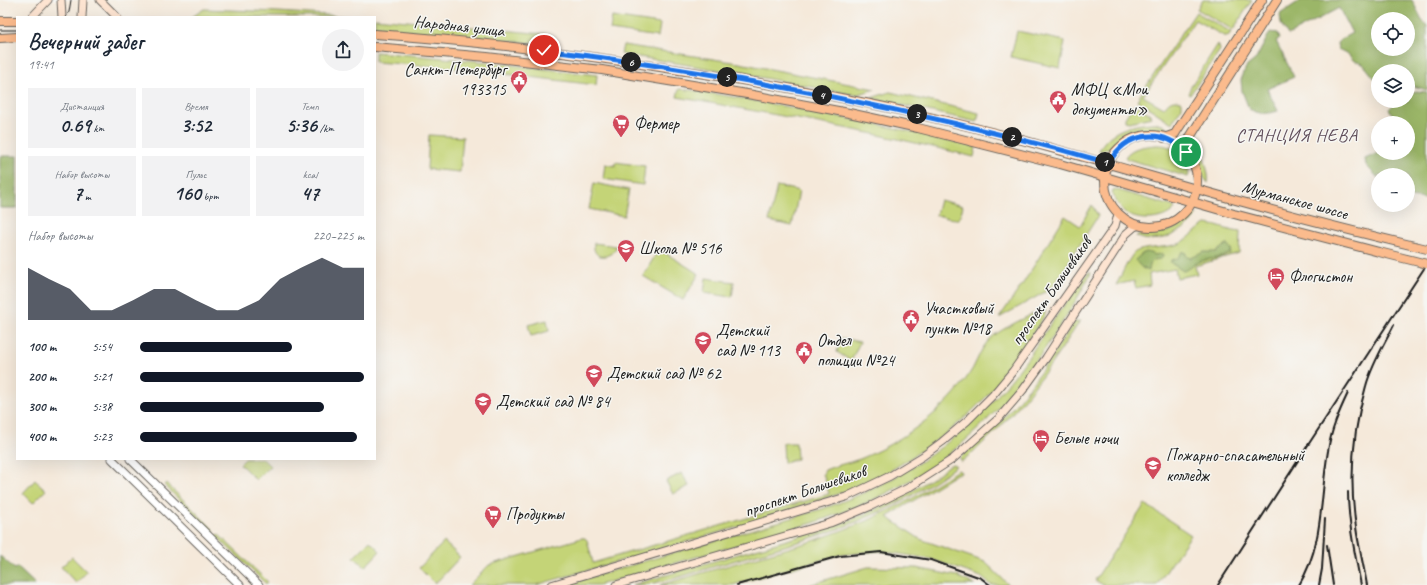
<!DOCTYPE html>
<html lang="ru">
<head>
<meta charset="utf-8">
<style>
	:root { --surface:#fff; --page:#f2f2f3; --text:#1f2937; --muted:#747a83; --accent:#111827 }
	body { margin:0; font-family:Caveat,sans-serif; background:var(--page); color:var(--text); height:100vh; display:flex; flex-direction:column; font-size:15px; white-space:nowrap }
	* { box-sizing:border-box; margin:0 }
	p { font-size:13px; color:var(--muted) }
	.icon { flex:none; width:22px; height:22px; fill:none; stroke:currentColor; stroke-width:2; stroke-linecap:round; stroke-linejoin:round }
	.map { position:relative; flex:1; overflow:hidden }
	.details { position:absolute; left:16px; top:16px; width:360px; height:444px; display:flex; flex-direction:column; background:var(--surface); border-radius:0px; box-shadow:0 4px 16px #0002 }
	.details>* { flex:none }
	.controls { position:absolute; left:1371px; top:12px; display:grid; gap:8px }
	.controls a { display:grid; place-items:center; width:44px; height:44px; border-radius:50%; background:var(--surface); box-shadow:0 4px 16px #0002; font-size:20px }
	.pin { position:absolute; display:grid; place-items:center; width:34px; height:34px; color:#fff; margin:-17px; border:2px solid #fff; border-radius:50%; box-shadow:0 1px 4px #0007 }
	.km { position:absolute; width:20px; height:20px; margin:-10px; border-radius:50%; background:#222; color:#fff; font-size:11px; line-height:20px; text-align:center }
	.round { display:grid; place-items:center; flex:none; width:42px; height:42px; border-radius:21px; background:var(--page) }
	.overview { display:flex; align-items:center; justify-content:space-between; height:68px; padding:0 12px }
	h1 { font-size:22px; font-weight:700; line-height:30px }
	.metrics { display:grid; grid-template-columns:repeat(3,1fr); gap:6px; height:68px; padding:4px 12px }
	.metrics div { display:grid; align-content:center; border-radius:0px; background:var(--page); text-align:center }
	.metrics b { font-size:20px; font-weight:700 }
	.metrics small { font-size:11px; font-weight:400 }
	.metrics p { font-size:11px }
	.chart { height:112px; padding:8px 12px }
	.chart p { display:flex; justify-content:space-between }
	.chart svg { width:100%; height:72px; margin-top:4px; fill:var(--accent); opacity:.7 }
	ul { padding:0 12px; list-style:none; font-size:13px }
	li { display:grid; grid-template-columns:64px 48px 1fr; align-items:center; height:30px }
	li i { height:10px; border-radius:5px; background:var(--accent) }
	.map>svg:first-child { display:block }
	.green { fill:#c4d477; stroke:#70784a }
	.forest { fill:#9bb668; stroke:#5c6942; fill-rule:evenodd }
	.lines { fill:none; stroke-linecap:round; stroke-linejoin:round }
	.tertiary-casing { stroke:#68645e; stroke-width:9 }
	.secondary-casing { stroke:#68645e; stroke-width:9 }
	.primary-casing { stroke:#68645e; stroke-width:10 }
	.tertiary { stroke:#fff; stroke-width:7 }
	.secondary { stroke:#fde4d1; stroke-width:7 }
	.primary { stroke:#fbbb8d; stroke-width:8 }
	.tram { stroke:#1c1c1c; stroke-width:1 }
	.rail { stroke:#1c1c1c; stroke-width:2 }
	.primary-bridge-casing { stroke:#68645e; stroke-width:10; stroke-linecap:butt }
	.primary-bridge { stroke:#fbbb8d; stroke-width:8 }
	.route-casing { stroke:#fff; stroke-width:8 }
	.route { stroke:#1a73e8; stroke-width:5 }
	.labels { text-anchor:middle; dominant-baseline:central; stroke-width:3; stroke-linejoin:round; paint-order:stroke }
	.street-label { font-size:17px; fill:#1c1c1c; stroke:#f6f6f2 }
	.poi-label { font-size:17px; fill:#1c1c1c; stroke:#f6f6f2; text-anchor:start }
	.neighbourhood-label { font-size:18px; letter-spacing:1px; fill:#604e5a; stroke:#f6f6f2 }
</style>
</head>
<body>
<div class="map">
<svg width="1427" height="585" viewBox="0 0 1427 585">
	<rect width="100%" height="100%" fill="#f6f6f2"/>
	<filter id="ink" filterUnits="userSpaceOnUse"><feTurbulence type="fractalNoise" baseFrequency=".025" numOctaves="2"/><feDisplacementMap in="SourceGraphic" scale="8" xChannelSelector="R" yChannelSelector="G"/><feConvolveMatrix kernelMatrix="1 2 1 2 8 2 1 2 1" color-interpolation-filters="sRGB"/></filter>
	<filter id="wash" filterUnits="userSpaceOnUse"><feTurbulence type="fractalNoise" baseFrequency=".012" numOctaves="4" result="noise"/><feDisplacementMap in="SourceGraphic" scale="16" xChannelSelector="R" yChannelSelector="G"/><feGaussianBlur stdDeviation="0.9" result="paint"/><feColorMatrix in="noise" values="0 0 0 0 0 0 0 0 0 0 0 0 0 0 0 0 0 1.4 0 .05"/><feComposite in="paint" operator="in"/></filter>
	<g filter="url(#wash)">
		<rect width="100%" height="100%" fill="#f5e9da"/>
		<path class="green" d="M1203 0H1252L1233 30 1197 9Z
			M204 9 277 12 359 17H192Z
			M1196 12 1231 32 1228 36H1224L1195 20 1143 96 1164 108C1169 100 1174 98 1182 102V107L1172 123 1137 100Z
			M612 17 660 24 658 37 610 30Z
			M375 18 545 34 544 44 375 28Z
			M1017 31 1065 41 1060 68 1011 57Z
			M1218 44 1220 50 1190 95 1188 94 1191 86Z
			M623 45 739 63 875 89 856 95 737 73 621 54Z
			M375 52 477 61 597 75 596 85 455 68 375 62Z
			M679 89 698 91C791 107 884 124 976 147L974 157C876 132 777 115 677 97Z
			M890 92 979 113 977 122 871 98Z
			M1136 105 1150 114 1152 117 1129 122 1125 121V118L1132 107Z
			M1155 123 1162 124 1168 128C1157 133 1144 129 1133 133 1120 137 1113 150 1099 151 1108 129 1135 124 1155 123Z
			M429 135 463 137 460 172 427 169Z
			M1195 142C1202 148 1210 174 1208 183L1204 178 1195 152 1194 148Z
			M1156 145C1160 145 1165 145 1169 147 1178 150 1192 166 1188 177L1127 159 1125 157C1132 147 1145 146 1156 145Z
			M615 162 645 166 643 185 603 179 605 164 615 166Z
			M594 183 629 190 624 216 589 209Z
			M777 186 799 191 792 226 769 221Z
			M1114 189 1172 206 1175 208C1166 221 1139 222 1127 214 1120 209 1116 201 1112 193Z
			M940 200 963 206 959 220 936 215Z
			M1092 205 1098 216 1054 285 1045 292 999 318 1022 285 1065 216 1080 226Z
			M1197 214C1188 232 1154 247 1136 236 1148 231 1160 235 1173 229 1182 225 1187 216 1197 214Z
			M1206 224C1218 225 1228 231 1240 232L1239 253 1195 266 1197 274 1177 278 1175 269 1149 274 1150 285 1136 288 1134 281 1116 285C1122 275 1126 263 1133 254 1139 246 1169 249 1181 243 1190 238 1197 229 1206 224Z
			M594 243 616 246V249C607 260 592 259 594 243Z
			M659 249 699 274 683 300 643 276Z
			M1089 272 1091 273C1079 297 1065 318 1050 341 1003 412 949 466 870 501 851 510 832 516 813 523L599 585H564L822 509C902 482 966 438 1018 371 1031 355 1041 337 1053 321 1064 304 1077 288 1089 272Z
			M706 278 734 282 732 297 704 293Z
			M1043 309 1045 310V315L1020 353 1002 378 987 396 970 413 947 433 906 461 883 475 866 484 824 499 752 523 536 585H469L489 565 582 538H585L587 540 593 563 829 494 824 476 823 474 825 470C836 465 849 463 860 459 887 448 914 431 936 412 950 400 963 385 973 368 978 358 982 347 990 339 1000 329 1029 316 1043 309Z
			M547 320 549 331 531 336 528 325Z
			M1080 321C1045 375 1012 421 961 462L960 458 962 456C978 442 993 429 1007 414 1032 387 1052 356 1072 325L1074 322Z
			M841 338 860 342 851 361 837 352Z
			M783 443H796L797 459 784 463Z
			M245 459H263L270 466 256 480 240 464Z
			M953 464 956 466C933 483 908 499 881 511 831 535 776 548 723 564 694 572 661 585 632 585L828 528C870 513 914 494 950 465Z
			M958 470 961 472 960 474 958 473 887 517 920 539 985 562 1009 585H991L981 577 931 559 881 551 839 555 733 585H660L813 541 867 521 911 499Z
			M682 473 689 486 673 494 666 481Z
			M35 480 46 490 33 503 23 493Z
			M166 483 215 531 213 532 164 485Z
			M1145 504 1191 535 1157 585H1103L1095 580Z
			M218 534 268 582 266 584 216 536Z
			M370 541 380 551 365 567 354 557Z
			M444 542 460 557 435 584 419 568Z
			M72 557 87 572 76 583 61 567Z
			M868 567 916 568 957 576 975 585H809Z"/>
		<path class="forest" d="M1301 0H1412L1421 18 1427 26V90L1413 86 1408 81V71H1378V82L1377 81 1363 64 1354 61 1348 54 1338 49 1337 43 1343 38 1352 33 1339 8 1288 35 1281 24 1280 14ZM1378 19H1408V49H1378Z
			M1270 32 1278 33 1280 39 1276 41 1294 77 1267 89 1278 111C1266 114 1261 115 1249 109L1242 91 1241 80 1246 67 1256 59Z
			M1416 91 1427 92V199L1408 197V175H1378V178L1366 165 1365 159 1378 153H1408V123H1398L1389 109 1397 101H1408V94Z
			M0 156H17V208H0Z
			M1227 244 1231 249 1230 253C1221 259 1210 258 1199 262 1193 264 1190 270 1183 271L1171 263V260L1177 259 1182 252H1185L1187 257 1191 258 1204 252H1216Z
			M1147 252 1155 255 1163 254V257L1161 259C1151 259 1150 263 1149 271L1142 268 1135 260 1143 253Z
			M0 556 15 569 17 567 36 585H0Z"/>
	</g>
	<g filter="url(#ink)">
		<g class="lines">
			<g class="tertiary-casing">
				<path id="tertiary" d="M112 459 240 585
					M130 459 259 585"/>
			</g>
			<g class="secondary-casing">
				<path id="secondary" d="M61 0 62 17
					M100 0 117 17
					M32 17 48 0
					M82 17 83 0
					M551 585 846 497 890 476 923 456 942 442 967 421 993 395 1013 371 1115 226 1118 214
					M616 585 830 523 871 506 908 488 953 459 999 418 1023 390 1046 358 1126 234 1134 227 1139 225"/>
			</g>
			<g class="primary-casing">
				<path id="primary" d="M0 21H17
					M375 34C481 41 587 55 692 72 770 84 848 98 925 116 1031 140 1134 172 1239 201 1301 218 1364 234 1427 249
					M0 38 17 37
					M375 47 487 57 602 70 753 95 849 113 918 128 1060 164 1234 214 1379 252
					M1105 181a46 46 0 1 1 92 0a46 46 0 1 1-92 0Z
					M1164 138 1175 134 1178 129 1262 0
					M1186 152V147L1190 137 1277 0"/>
			</g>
			<use href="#tertiary" class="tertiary"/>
			<use href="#secondary" class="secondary"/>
			<use href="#primary" class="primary"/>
			<path class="tram" d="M66 17 69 12 71 0
				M0 30H17"/>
			<path class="rail" d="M1348 492C1348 523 1355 554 1361 585
				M1327 545 1333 585
				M737 585 840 556 881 552 931 560 981 578 990 585
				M1218 585 1308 445 1427 264
				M1299 585C1324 545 1320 496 1328 451 1331 430 1339 412 1348 393
				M1319 585 1322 569 1325 519
				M1367 585C1364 568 1360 551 1357 534 1349 485 1352 433 1366 386 1372 364 1384 345 1394 325"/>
			<g class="primary-bridge-casing">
				<path id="primary-bridge" d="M1379 252 1427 264"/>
			</g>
			<use href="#primary-bridge" class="primary-bridge"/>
		</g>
	</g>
	<g class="lines" filter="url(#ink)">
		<g class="route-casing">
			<path id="route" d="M544 50C735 74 923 111 1109 163 1126 132 1161 127 1186 152"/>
		</g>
		<use href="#route" class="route"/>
	</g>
	<defs>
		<g id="civic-pin" transform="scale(0.9)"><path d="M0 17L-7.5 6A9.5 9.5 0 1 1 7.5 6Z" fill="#d1495b" stroke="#f6f6f2"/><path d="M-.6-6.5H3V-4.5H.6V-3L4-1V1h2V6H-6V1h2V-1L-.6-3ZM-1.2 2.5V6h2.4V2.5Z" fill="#fff"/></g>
		<g id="supermarket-pin" transform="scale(0.9)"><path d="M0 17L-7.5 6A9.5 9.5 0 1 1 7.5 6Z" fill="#d1495b" stroke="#f6f6f2"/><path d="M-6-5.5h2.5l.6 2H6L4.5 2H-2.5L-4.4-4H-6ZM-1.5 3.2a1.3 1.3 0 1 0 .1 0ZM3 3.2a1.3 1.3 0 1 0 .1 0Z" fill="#fff"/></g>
		<g id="school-pin" transform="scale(0.9)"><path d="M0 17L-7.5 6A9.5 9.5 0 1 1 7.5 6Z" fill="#d1495b" stroke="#f6f6f2"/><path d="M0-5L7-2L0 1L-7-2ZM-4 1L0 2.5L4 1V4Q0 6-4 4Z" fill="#fff"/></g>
		<g id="hotel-pin" transform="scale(0.9)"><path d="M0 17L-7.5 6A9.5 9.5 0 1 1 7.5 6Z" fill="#d1495b" stroke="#f6f6f2"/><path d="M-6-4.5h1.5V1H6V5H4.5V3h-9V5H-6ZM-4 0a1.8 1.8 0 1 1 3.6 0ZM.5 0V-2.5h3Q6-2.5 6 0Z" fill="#fff"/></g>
		<g id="university-pin" transform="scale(0.9)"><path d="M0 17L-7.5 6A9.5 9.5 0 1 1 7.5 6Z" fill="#d1495b" stroke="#f6f6f2"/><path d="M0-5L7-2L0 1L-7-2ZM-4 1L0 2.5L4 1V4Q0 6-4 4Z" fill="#fff"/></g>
	</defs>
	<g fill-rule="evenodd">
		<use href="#civic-pin" x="519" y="79"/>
		<use href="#civic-pin" x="1058" y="99"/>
		<use href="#supermarket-pin" x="621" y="123"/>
		<use href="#school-pin" x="626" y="248"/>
		<use href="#hotel-pin" x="1276" y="276"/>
		<use href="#civic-pin" x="911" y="318"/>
		<use href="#school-pin" x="703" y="340"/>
		<use href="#civic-pin" x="804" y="350"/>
		<use href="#school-pin" x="594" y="373"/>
		<use href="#school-pin" x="483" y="401"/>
		<use href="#hotel-pin" x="1041" y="438"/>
		<use href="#university-pin" x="1153" y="465"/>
		<use href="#supermarket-pin" x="493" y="514"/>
	</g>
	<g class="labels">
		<g class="street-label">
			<text transform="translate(459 26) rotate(6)">Народная улица</text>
			<text transform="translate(1295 200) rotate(15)">Мурманское шоссе</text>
			<text transform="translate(1051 291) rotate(-55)">проспект Большевиков</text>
			<text transform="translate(805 491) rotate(-19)">проспект Большевиков</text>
		</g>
		<g class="poi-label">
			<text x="506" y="69" text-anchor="end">Санкт-Петербург<tspan x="506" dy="20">193315</tspan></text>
			<text x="1071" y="89">МФЦ «Мои<tspan x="1071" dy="20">документы»</tspan></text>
			<text x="634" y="123">Фермер</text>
			<text x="639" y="248">Школа № 516</text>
			<text x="1289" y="276">Флогистон</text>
			<text x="924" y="308">Участковый<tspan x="924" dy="20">пункт №18</tspan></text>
			<text x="716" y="330">Детский<tspan x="716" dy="20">сад № 113</tspan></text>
			<text x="817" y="340">Отдел<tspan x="817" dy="20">полиции №24</tspan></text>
			<text x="607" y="373">Детский сад № 62</text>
			<text x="496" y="401">Детский сад № 84</text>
			<text x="1054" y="438">Белые ночи</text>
			<text x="1166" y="455">Пожарно-спасательный<tspan x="1166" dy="20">колледж</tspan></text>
			<text x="506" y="514">Продукты</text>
		</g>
		<g class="neighbourhood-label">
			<text x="1297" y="135">СТАНЦИЯ НЕВА</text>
		</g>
	</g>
</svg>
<div class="controls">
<a><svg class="icon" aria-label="locate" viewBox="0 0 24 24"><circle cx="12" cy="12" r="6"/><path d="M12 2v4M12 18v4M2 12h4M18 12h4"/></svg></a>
<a><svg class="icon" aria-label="layers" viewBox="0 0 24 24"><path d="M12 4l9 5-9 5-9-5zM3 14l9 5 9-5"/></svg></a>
<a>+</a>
<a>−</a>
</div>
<div class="pin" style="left:1186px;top:152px;background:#1e9e55"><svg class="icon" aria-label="arrive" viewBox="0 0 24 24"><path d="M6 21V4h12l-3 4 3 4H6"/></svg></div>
<div class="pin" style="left:544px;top:50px;background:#d93025"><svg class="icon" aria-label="check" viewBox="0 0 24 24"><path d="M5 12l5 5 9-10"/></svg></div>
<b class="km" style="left:1105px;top:162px">1</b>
<b class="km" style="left:1012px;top:137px">2</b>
<b class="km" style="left:917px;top:114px">3</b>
<b class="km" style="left:822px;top:95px">4</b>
<b class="km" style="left:727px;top:77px">5</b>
<b class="km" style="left:631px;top:62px">6</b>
<section class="details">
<div class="overview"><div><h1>Вечерний забег</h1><p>19:41</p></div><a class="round"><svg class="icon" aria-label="share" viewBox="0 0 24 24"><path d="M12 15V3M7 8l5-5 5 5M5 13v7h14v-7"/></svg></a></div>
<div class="metrics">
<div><p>Дистанция</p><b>0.69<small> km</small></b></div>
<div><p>Время</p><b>3:52</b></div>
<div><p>Темп</p><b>5:36<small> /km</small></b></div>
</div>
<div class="metrics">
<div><p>Набор высоты</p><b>7<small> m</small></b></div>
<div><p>Пульс</p><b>160<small> bpm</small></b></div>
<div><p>kcal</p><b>47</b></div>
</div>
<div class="chart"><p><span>Набор высоты</span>220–225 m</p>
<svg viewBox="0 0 160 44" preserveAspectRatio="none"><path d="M0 44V12L10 19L20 25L30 38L40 38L50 32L60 25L70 25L80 32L90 38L100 38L110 32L120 19L130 12L140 6L150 12L160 12V44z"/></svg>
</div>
<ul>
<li><b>100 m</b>5:54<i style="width:68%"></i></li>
<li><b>200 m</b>5:21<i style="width:100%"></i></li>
<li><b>300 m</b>5:38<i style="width:82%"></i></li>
<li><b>400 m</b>5:23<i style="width:97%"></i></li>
</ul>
</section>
</div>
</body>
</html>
